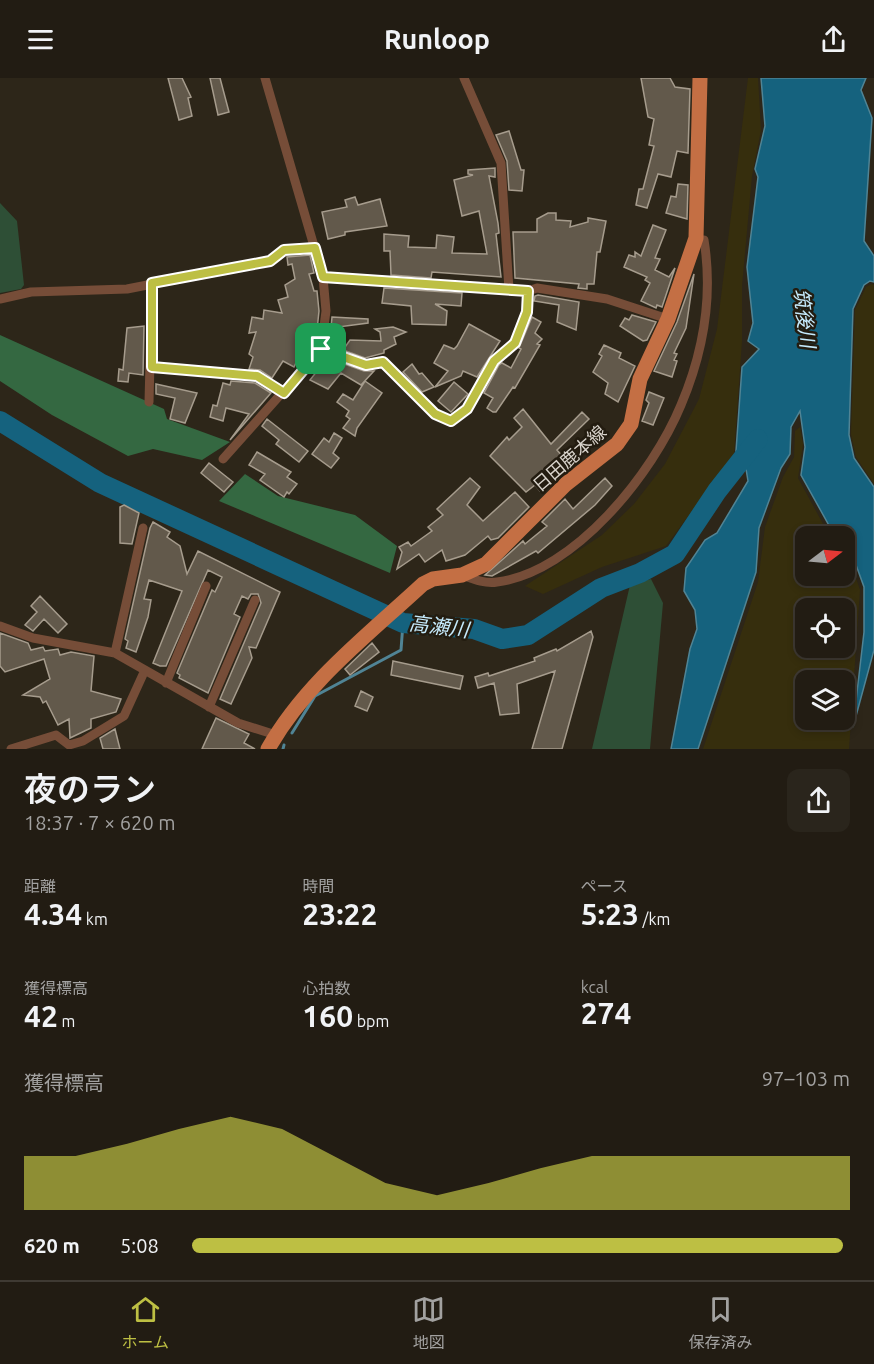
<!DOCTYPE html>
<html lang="ja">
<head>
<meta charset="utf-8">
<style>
	:root { --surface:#221c13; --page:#2a251c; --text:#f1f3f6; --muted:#a2a1a0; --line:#3f3a33; --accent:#bdbf43 }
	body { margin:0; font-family:Ubuntu,"Noto Sans JP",sans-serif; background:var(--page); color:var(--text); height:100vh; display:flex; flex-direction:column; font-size:22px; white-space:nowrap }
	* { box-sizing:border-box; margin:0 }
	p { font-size:20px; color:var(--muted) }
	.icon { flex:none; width:33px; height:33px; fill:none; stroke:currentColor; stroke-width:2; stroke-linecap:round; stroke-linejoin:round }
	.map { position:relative; height:671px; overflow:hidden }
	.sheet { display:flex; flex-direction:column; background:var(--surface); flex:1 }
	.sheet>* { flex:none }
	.needle { width:39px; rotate:74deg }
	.fabs { position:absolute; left:795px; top:448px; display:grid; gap:12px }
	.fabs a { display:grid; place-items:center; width:60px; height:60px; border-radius:12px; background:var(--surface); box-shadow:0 3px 9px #0003,0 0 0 2px var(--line); font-size:30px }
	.pin { position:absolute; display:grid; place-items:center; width:51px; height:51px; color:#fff; margin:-26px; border-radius:12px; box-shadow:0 3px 9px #0006 }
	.round { display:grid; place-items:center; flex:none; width:63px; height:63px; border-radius:12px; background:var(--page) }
	.head { display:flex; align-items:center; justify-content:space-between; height:102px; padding:0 24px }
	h1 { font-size:33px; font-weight:600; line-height:45px }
	.stats { display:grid; grid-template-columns:repeat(3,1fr); gap:9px; height:102px; padding:6px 24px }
	.stats div { display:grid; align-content:center }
	.stats b { font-size:30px; font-weight:600 }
	.stats small { font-size:16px; font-weight:400 }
	.stats p { font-size:16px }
	.chart { height:168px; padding:12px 24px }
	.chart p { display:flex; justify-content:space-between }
	.chart svg { width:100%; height:108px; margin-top:6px; fill:var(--accent); opacity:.7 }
	ul { padding:0 24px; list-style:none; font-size:20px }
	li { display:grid; grid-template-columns:96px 72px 1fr; align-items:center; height:45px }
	li i { height:15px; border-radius:8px; background:var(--accent) }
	header { display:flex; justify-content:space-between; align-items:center; height:78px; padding:0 24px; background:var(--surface); font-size:27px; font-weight:600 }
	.tabs { display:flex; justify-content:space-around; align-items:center; height:84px; border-top:2px solid var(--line); background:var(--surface); font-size:16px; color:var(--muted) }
	.tabs a { display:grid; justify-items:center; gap:3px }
	.tabs .current { color:var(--accent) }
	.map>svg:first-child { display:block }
	.green { fill:#2e4f36 }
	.forest { fill:#346841 }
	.sand { fill:#362e0d; fill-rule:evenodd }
	.water { fill:#15627e; stroke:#508495; stroke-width:1.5 }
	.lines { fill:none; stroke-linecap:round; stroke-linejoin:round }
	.stream { stroke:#508495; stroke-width:3 }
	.river { stroke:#15627e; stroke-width:20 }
	.building { fill:#62594b; stroke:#a69c8d; stroke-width:1.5 }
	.street { stroke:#764d38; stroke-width:9 }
	.primary { stroke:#c46f44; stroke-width:15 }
	.route-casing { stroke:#fff; stroke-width:12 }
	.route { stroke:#bdbf43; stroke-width:8 }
	.labels { text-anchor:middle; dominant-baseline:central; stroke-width:5; stroke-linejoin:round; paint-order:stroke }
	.street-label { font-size:18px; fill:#d8d3cb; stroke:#231c10 }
	.water-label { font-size:20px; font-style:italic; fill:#c6ebfd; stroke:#231c10 }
</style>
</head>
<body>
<header><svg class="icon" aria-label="menu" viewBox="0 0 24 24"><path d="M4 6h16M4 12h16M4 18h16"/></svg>Runloop<svg class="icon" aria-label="share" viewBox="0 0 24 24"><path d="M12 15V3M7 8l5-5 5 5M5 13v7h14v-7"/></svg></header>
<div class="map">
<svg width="874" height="671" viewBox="0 0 874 671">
	<rect width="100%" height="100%" fill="#2d2619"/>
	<path class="green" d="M0 125 17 143 24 207 21 211 0 215Z
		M651 501 663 525 650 671H592L630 507Z"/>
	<path class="forest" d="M0 257 164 331 167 341 230 364 202 382 153 371 128 378 52 337 0 303Z
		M245 396 278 418 355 437 397 468 390 495 219 423Z"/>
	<path class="sand" d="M748 0H758L761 52 752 98 742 208V263L734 376 666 468 602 489 543 516 525 508 602 457 634 426 665 386 699 321 717 251Z
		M872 206 874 207V406L856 379 851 356 855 232 866 209Z
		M800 349 803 366 798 400 828 455 840 459H806V498H844L845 467 860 512 849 671H703L758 504 765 449 783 399 794 379 795 353ZM806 531H844V570H806ZM806 603H844V642H806Z"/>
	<path class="water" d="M761 0H866L861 12 872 40 864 163 874 178V204L870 203 864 207 853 231 849 357 854 380 874 409V572L853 649 864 554V509L844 454 831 451 801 397 805 369 800 333 791 349 790 376 781 390 759 450 756 494 698 671H671L690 571 697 551 695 532 684 513 686 490 705 462 717 455 748 403 746 391 736 373 742 289 759 271 748 263 753 245 747 189 758 99 755 91 765 48Z"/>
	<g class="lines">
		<path class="stream" d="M292 655 315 618 401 572 403 545
			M283 671 284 667"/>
		<path class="river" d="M0 343 100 405 403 545 474 551 502 561 528 557 601 510 640 495 675 476 717 413 758 361"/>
	</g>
	<path class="building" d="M168 0H182L191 19 188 20 192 38 179 42Z
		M210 0H220L229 34 218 37Z
		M641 0H670L675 9 690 11 688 75 677 73 671 99 658 96 647 130 636 127 639 111H643L654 68 649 67 654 41 648 39Z
		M509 53 521 92H524L522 113 509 112 507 83 496 57Z
		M495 90V99L489 98 498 145 499 155 496 156 501 199 432 194 431 200 391 197 390 173H384V156L409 158 408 169 436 170 437 157 454 159 452 175 487 176 479 133 462 138 454 102 473 97 468 96V92Z
		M678 106 688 107 687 141 666 135 671 118 676 119Z
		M355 119 358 127 380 121 387 148 345 154V157L328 161 322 134 347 129 345 122Z
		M548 135H556V142L571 143 570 149 588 144V140L606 143 600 174H597L594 206H587V211L578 210 579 206 515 200 513 154H537V141Z
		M653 147 666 152 655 180 660 181 655 192 669 199 675 190 662 229 657 227 656 230 641 223 650 205 645 202 647 199 624 189 629 177 635 179V174L641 178Z
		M310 177 314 195 309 196 314 213H317L319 233 317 252 306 253V260H313L307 272 303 270 294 289 283 283 272 300 260 292 249 291 253 279 249 276 256 254 249 255 252 239 263 241 264 232 282 235 278 222 288 219 285 207 295 201 292 186 288 187 287 179Z
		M694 196 686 250 674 275 677 276 674 282 677 283 672 299 654 293 677 244Z
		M384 210 462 215 461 228 435 226 447 233 446 247 412 246 411 228 382 225Z
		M538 217 579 224 576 252 557 244 559 227 534 223 535 218Z
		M632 237 656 244 647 262 643 263 620 248 625 240 629 242Z
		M332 239 368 241V245L331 250Z
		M532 239 541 244 535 255 542 261 537 266 540 267 515 310 513 309 496 334H493L487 330 493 320 484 315 499 287 502 285 511 290 521 271 519 270Z
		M469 246 500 263 477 299 463 293 461 298 435 309 448 293 434 285 444 267 454 271 457 268Z
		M144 248 143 297 129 295 128 304 118 303 119 291 123 292 127 250Z
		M393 249 406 254 394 259 396 266 384 272V275L365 280 343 272 350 262 381 263 380 254 375 251Z
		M604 267 621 275 619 280 635 288 618 324 605 316 608 305 593 294 602 278 599 276Z
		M336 283 364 293H374L361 307 341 295 328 311 310 302 321 288 328 294Z
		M412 286 419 296 422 295 434 309 422 314 404 295 403 294Z
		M231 303 255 305 271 315 230 362 249 336 226 330 223 343 210 339 213 327 217 328 223 305 230 307Z
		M365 303 382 315 357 350 355 358 343 350 350 341 346 338 349 333 337 324 343 316 353 322Z
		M454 304 468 316 451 334 438 323Z
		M156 306 197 315 185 345 170 341 175 320 156 316Z
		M649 314 664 320 653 347 642 343 649 325 646 322Z
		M523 331 551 366 582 334 589 341 557 372 570 387 540 413 535 407 526 414 490 378 507 359 509 362 522 349 514 340Z
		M267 341 308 373 299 384 276 366 279 362 262 348Z
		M334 355 342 360 333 375 339 380 331 390 312 376 324 360 329 364Z
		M257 374 291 394 287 399 297 406 289 416 287 414 284 419 260 402 265 396 249 387Z
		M209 385 233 404 224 414 201 395Z
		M470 400 480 409 467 427 483 443 515 414 529 429 498 460 491 462 488 458 465 477 446 483 442 472 425 484 419 476 397 491 402 474 399 469 408 464 411 468 432 453 428 449 443 437 437 431Z
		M605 400 612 408 595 427 538 475 536 473 492 498 485 497 523 463 525 466 547 448 542 444 565 421 573 431Z
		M124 427 139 435 132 466 120 465V429Z
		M153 444 170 454 167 459 180 468 187 496 198 473 280 514 256 570 249 569 252 580 231 626 220 621 261 525 258 516H251L248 521 242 518 234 536 240 539 208 615 179 600 180 597 177 595 212 512 215 514 222 499 208 492 166 588H160L153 585 182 513 149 502 144 521 151 522 148 539 136 574 126 570 128 563 125 561 150 450Z
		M40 518 67 546 58 555 44 541 33 553 25 547 37 534 31 528Z
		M591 553 593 559 562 671H532L555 593 517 606 519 635 500 637 494 605 478 610 475 599 488 595 489 598 535 583 534 580 556 571 557 573Z
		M0 555 28 565 31 572 43 569 45 573 58 571 60 577 71 574 94 578 91 613 121 621 116 634 91 641V650L70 660 69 641 58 647 46 623 43 625 40 619 23 617 50 601 44 581 5 594 0 588Z
		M372 565 379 574 350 597 345 591Z
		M393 583 463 598 460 611 391 597Z
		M361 613 373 619 367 633 355 628Z
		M216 640 249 656 244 665 255 671H202Z
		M115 651 120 671H103L100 660Z"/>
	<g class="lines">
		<path class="street" d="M464 0 501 85 509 212
			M323 199 528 213 537 210 607 221 668 241
			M0 221 31 214 127 211 270 183 284 172 315 170
			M321 271 366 287 383 284 435 336 451 343 467 331 494 283 515 265 527 234 528 213
			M152 289 257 298 284 315
			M149 324 152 205
			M223 381 321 271 326 233 323 199 265 0
			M462 497C473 501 485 506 497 504 575 494 653 395 681 327 703 275 713 218 704 162
			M0 548 33 560 115 575 238 645 276 657
			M115 575 143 450
			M166 605 206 508
			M209 629 255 522
			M11 671 56 657 69 667 83 663 124 638 145 592"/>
		<path class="primary" d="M268 671C305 605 368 557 423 506L433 501 462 497 486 486 566 406 617 366 631 346 640 301 668 241 696 160 700 0"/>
	</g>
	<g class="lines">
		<g class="route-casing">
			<path id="route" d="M315 170 323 199 528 213 527 234 515 265 494 283 467 331 451 343 435 336 383 284 366 287 321 271 284 315 257 298 152 289V205L270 183 284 172Z"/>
		</g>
		<use href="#route" class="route"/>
	</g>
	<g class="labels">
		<g class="street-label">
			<text transform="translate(569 380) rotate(-41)">日田鹿本線</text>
		</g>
		<g class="water-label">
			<text transform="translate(805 240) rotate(83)">筑後川</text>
			<text transform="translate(439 548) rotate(7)">高瀬川</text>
		</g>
	</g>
</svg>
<div class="fabs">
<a><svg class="needle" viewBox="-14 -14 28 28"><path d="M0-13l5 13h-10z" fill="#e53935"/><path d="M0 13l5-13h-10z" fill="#a2a1a0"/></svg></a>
<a><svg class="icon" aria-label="locate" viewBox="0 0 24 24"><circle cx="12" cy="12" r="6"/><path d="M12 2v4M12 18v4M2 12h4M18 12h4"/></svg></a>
<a><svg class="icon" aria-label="layers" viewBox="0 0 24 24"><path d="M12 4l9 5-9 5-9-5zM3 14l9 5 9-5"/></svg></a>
</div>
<div class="pin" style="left:321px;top:271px;background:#1e9e55"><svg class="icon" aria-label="arrive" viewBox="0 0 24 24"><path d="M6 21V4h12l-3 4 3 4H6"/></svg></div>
</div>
<section class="sheet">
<div class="head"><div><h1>夜のラン</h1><p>18:37 · 7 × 620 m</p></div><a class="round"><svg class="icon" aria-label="share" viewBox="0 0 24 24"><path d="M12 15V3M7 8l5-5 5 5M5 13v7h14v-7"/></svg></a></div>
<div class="stats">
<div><p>距離</p><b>4.34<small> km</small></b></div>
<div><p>時間</p><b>23:22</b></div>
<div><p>ペース</p><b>5:23<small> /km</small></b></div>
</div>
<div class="stats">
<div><p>獲得標高</p><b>42<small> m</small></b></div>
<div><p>心拍数</p><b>160<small> bpm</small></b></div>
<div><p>kcal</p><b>274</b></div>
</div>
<div class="chart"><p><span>獲得標高</span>97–103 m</p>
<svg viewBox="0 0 160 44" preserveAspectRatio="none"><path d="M0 44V22L10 22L20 17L30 11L40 6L50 11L60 22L70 33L80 38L90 33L100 27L110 22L120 22L130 22L140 22L150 22L160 22V44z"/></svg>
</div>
<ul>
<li><b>620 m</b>5:08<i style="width:99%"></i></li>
</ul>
</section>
<nav class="tabs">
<a class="current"><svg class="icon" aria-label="home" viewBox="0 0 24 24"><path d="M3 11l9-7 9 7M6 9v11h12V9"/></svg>ホーム</a>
<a><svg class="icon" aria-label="map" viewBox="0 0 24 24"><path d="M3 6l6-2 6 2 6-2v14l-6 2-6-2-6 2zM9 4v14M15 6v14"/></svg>地図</a>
<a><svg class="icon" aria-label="saved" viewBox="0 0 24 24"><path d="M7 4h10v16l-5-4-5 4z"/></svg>保存済み</a>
</nav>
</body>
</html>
